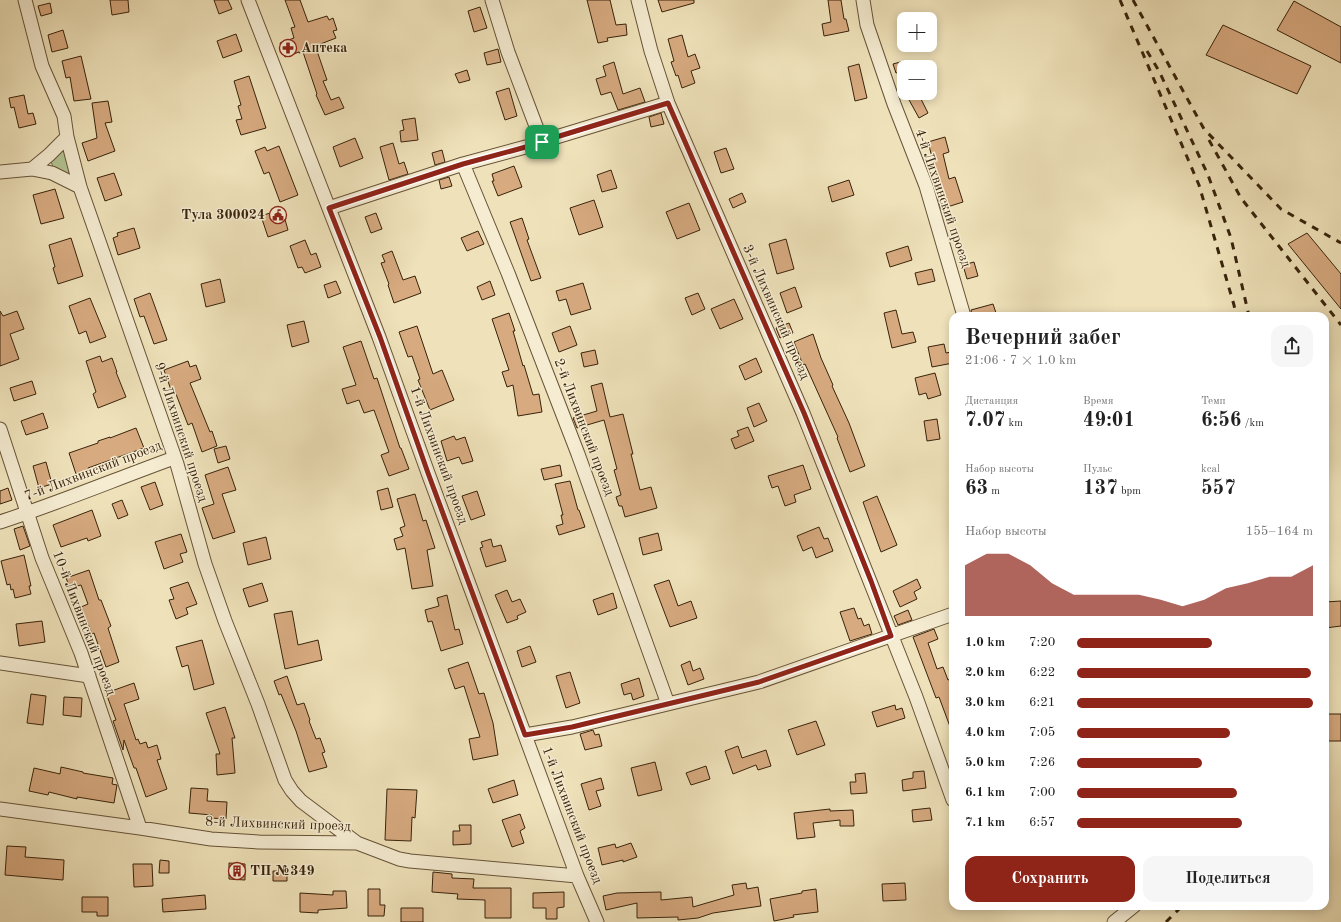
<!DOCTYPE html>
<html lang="ru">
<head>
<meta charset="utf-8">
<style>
	:root { --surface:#fff; --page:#f6f6f6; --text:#222; --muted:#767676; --accent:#8f2418 }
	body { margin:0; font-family:"Old Standard TT",serif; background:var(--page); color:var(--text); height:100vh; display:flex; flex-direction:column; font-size:15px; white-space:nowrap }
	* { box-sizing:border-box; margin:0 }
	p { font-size:13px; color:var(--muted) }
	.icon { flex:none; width:22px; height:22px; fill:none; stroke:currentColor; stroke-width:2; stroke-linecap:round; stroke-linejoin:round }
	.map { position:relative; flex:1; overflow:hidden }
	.panel { position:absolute; left:949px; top:312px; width:380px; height:598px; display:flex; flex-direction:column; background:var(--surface); border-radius:12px; box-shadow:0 2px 10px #0003 }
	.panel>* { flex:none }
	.controls { position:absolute; left:897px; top:12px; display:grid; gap:8px }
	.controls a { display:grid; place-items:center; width:40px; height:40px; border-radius:8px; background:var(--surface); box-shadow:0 2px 10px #0003; font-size:20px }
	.pin { position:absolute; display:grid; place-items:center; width:34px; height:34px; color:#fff; margin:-17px; border-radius:8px; box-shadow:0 2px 6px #0006 }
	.round { display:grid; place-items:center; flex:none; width:42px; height:42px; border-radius:12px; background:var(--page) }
	.head { display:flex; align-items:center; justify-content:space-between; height:68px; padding:0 16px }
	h1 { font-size:22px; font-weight:700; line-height:30px }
	.figures { display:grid; grid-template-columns:repeat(3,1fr); gap:6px; height:68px; padding:4px 16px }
	.figures div { display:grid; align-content:center }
	.figures b { font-size:20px; font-weight:700 }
	.figures small { font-size:11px; font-weight:400 }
	.figures p { font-size:11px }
	.chart { height:112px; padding:8px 16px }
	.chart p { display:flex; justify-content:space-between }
	.chart svg { width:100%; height:72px; margin-top:4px; fill:var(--accent); opacity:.7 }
	.button { display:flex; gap:8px; margin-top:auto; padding:8px 16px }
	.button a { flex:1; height:46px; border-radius:12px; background:var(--accent); color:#fff; font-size:16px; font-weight:700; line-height:46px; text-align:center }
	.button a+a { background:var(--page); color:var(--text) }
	ul { padding:0 16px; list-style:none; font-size:13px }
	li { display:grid; grid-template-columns:64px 48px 1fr; align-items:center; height:30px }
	li i { height:10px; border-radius:5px; background:var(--accent) }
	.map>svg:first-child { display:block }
	.green { fill:#b4c494; stroke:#767450 }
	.building { fill:#d7aa80; stroke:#38230b }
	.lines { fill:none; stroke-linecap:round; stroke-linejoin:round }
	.minor-casing { stroke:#665337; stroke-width:15 }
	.minor { stroke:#f5ecd2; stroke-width:13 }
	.rail { stroke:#38230b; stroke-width:3; stroke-dasharray:7 7; stroke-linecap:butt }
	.route-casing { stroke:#fff; stroke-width:8 }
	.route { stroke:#8f2418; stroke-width:5 }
	.labels { text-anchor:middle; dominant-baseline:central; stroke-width:3; stroke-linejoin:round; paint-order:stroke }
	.poi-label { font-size:14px; font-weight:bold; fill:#38230b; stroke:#f5ecd2; text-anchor:start }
	.street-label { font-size:14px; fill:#38230b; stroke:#f5ecd2 }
</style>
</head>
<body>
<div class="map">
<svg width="1341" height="922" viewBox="0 0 1341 922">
	<rect width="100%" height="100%" fill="#efe2ba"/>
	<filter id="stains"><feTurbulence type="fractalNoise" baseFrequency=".005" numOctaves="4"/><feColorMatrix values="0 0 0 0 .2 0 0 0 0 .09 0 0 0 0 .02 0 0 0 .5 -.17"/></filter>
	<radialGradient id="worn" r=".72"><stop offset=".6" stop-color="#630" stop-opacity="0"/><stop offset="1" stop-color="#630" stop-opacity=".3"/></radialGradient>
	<path class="green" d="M63 147 71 172 68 175 53 167 50 159Z"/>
	<path class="building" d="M110 0H128L129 12 112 15Z
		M214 0H228L232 9 219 14Z
		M285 0H300L308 22 327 16 329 20 333 18 337 30 333 31 336 38 318 45 319 47 316 48 327 80 323 81 331 100 339 97 344 108 325 115 316 95 317 94 303 52 299 53V52L285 57 280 43 294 38 291 28 295 27Z
		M587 0H610L616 25 626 24 627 35 607 38 608 41 598 43Z
		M658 0H694V3L662 12Z
		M828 0H841L844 19H846L849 31 824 36 822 24 831 22Z
		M1294 1 1341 27V63L1277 30Z
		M50 3 52 13 41 16 38 6Z
		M480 7 487 28 474 32 468 11Z
		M1223 25 1311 66 1297 94 1206 55Z
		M63 30 68 48 52 52 48 35Z
		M236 34 242 51 223 58 217 41Z
		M682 35 688 57 695 54 700 68 691 71 695 83 682 88 678 75 676 76 671 62 674 61 668 39Z
		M498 49 501 62 487 65 484 53Z
		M81 56 91 99 74 101 70 77 66 78 62 61Z
		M904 61V70L896 73 893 64Z
		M614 62 623 94 640 88 645 102 618 110 611 92 601 95 596 79 606 76 603 66Z
		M859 64 867 98 855 101 848 67Z
		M467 70 470 80 459 83 455 74Z
		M249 76 266 128 241 135 236 120 242 119 238 106 241 105 234 81Z
		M509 88 517 116 505 120 496 92Z
		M918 93 928 113 919 118 908 98Z
		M24 95 28 114 33 113 36 124 19 128 14 107 11 108 9 98Z
		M108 101 112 122 105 123 115 151 88 161 82 143 97 138 92 103Z
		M661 113 664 124 651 127 649 117Z
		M415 118 418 140 401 142 400 131 404 130 402 120Z
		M945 137 949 152 943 154 949 179 955 177 963 202 941 209 937 197 942 195 928 142Z
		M355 138 363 158 340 167 333 147Z
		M393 143 399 164 404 162 408 174 389 180 380 147Z
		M279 146 298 195 280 202 269 172 264 174 255 151 265 147 267 151Z
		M726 148 734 169 721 173 714 152Z
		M442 150 445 162 435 165 432 153Z
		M514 166 522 187 498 196 492 181H494L492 174Z
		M611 170 617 188 602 192 597 175Z
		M114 173 122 195 105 201 97 178Z
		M449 177 452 186 441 189 439 180Z
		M849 180 854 195 832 202 828 187Z
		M55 189 64 218 41 224 33 195Z
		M742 193 746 202 733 208 729 199Z
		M594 200 603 227 579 235 570 208Z
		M689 203 700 230 677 239 666 212Z
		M282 209 288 230 268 237 261 216Z
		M376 213 382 229 371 233 365 217Z
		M522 218 529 239 527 240 541 278 531 281 510 222Z
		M134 228 140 248 118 255 113 238 118 236 117 233Z
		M478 231 484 244 467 251 461 238Z
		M1307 233 1341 274V309L1288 244Z
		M71 238 83 276 58 284 53 268 55 267 49 245Z
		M786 239 794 269 777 274 769 244Z
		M305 240 311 255 316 253 321 267 305 273 302 267 298 268 290 246Z
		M908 246 912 260 890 267 886 253Z
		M392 251 403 280 415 276 421 293 394 303 388 285 389 284 381 263 385 262 382 255Z
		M974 262 978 276 967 279 963 265Z
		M932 269 935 281 918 285 915 273Z
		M220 279 225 302 206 307 201 284Z
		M336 281 341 293 328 298 324 285Z
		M490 281 495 295 482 300 477 287Z
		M583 283 591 309 571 315 566 299 559 301 556 291Z
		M795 287 802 307 787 313 780 293Z
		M150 293 167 340 154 344 144 316 140 317 134 299Z
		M698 293 705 309 692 315 685 298Z
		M90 298 106 337 90 343 86 331 79 334 69 306Z
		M734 299 743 319 720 329 711 309Z
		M993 304 997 316H972L971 310Z
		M896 310 902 334 913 332 916 342 892 348 884 313Z
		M0 311 3 316 17 311 24 329 10 334 19 359 0 366Z
		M509 313 515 331H513L523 366 524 365 533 395 539 394 542 412 518 416 513 385 507 387 502 372 509 370 492 319Z
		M304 321 309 342 292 347 287 325Z
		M789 323 793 333 780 338 776 328Z
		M417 326 433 374 442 370 454 400 430 410 418 380 420 379 412 356 408 357 399 332Z
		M570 326 577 345 559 352 552 333Z
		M813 334 821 358 833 385 832 386 849 423 865 466 850 472 837 438 838 437 805 364 803 365 794 342Z
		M361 341 374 379 377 378 400 448H401L409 469 389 476 381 455 389 452 374 410 364 413 359 400 347 404 342 389 356 385 343 347Z
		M944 344 946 353 951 352 953 363 932 367 928 347Z
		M595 350 598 364 584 367 581 353Z
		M100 356 102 362 112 358 117 372H116L126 397 98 408 93 394 96 392 86 361Z
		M756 358 762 372 745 380 739 366Z
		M188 361 190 367 196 365 201 379 190 383 210 432 212 431 217 446 202 452 192 423 188 425 174 389 171 390 164 370Z
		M935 373 941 395 928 399 926 393 919 395 915 378Z
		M32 381 36 394 14 401 10 388Z
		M602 383 610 417 623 414 633 454H631L640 490 651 487 657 508 625 517 622 506H619L616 497 621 495 614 470 617 469 604 420 577 428 573 418 597 411 591 386Z
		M759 403 767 421 754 427 747 408Z
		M43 413 48 428 26 435 21 421Z
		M937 419 940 439 927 441 924 421Z
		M748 427 754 441 735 449 731 439 739 436 737 431Z
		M136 428 144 448 88 468 89 470 76 474 69 453 98 443V441L110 437V438Z
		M454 436 456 440 465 437 473 461 462 464 459 457 447 461 441 441Z
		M226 446 230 459 218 463 214 449Z
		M46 462 52 484 39 488 33 466Z
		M560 465 562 476 544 480 541 469Z
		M803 465 811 489 794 495 796 502 785 506 778 486 772 488 768 476Z
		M228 467 236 490 222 494 235 532 213 539 202 508 214 504 205 475Z
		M570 481 578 510H579L585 527 559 535 556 526 563 524 561 515H563L555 484Z
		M155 482 163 505 150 510 141 487Z
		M8 488 12 500 0 504V491Z
		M388 488 393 507 381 510 377 491Z
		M477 491 485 515 471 520 462 496Z
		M415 494 423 521 426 520 435 548 427 550 433 586 412 589 405 548 397 550 394 539 403 536 400 528 405 526 397 499Z
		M877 496 897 545 881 552 863 502Z
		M122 500 128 515 118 519 112 504Z
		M92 510 101 536 88 541 87 538 61 547 53 525Z
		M23 526 30 546 20 550 14 529Z
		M819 527 824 539 828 538 833 551 816 558 812 547 803 551 797 536Z
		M658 533 662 550 643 555 639 538Z
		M181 534 187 552 180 554 183 562 164 569 155 542Z
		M266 537 271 559 248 565 243 543Z
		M491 539 493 547 501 545 506 561 486 567 480 548 483 547 481 542Z
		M24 555 31 586H29L31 594 15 598 13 589 11 590 10 584 7 585 1 561Z
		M89 570 99 600H101L111 626 108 628 119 662 106 667 94 633 92 634 81 607 88 604 81 585 70 588 66 578Z
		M917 579 921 588 914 592 917 599 900 607 893 591Z
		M669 580 678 606 691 601 697 618 670 627 654 585Z
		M188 582 197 604 186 608 188 614 176 619 169 600 174 599 170 588Z
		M262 583 268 601 249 607 243 589Z
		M507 590 512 602 520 599 526 612 517 616 518 619 507 623 495 595Z
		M613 593 617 608 598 615 593 600Z
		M447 595 455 630 459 629 463 644 441 651 432 621 428 622 425 610 439 606 437 598Z
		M1341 601V626L1325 628V602Z
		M854 608 858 619 861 618 864 626 869 624 872 634 850 641 840 612Z
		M908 610 912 620 898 625 894 616Z
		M292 611 298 645 318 640 322 660 285 669 274 614Z
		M42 621 45 642 19 646 16 624Z
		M934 629 938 639 928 643 937 669 943 667 948 680 953 678V732H952L939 697 936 698 913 637Z
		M202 640 214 684 194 690 188 665 182 667 176 647Z
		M530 646 536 662 522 667 517 651Z
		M690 661 693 671 700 668 704 679 688 685 681 665Z
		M468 662 479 694 484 693 493 723 498 755 473 760 469 739 480 737 464 686 455 689 448 669Z
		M570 672 580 703 566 708 556 676Z
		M287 676 297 705 304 703 310 720 309 721 316 739 320 738 325 752 322 753 327 767 309 772 296 731 281 694 279 695 274 681Z
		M639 678 644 696 633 700 631 693 624 695 621 684Z
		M134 683 139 699 124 704 136 740 138 739 140 744 146 742 148 748 157 745 161 759 157 760 167 789 146 797 136 768H134L124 740 123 750 113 721 116 720 106 693Z
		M31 694 46 696 43 725 27 723Z
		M64 697 82 698 81 717 63 715Z
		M895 705 896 710 902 708 905 718 877 727 872 712Z
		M225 707 235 738H232L235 773 217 775 216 754H220L206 713Z
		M1325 714H1341V741H1325Z
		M816 721 825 745 797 755 788 730Z
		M593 730 595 735 599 734 602 746 585 750 580 734Z
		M738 746 742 758 766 750 771 766 758 770 756 765 733 774 725 751Z
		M655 762 662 790 638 796 631 768Z
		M706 766 710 779 691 785 686 773Z
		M61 767 83 772V773L113 778 112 784 117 785 114 803 77 797V799L49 792 48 795 29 791 34 768 60 774Z
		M924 771 926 788 903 791 902 780 913 778V772Z
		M865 773 867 793 851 794 850 782H856L855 774Z
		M601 778 604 789 596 791 601 806 589 810 581 784Z
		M514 780 518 795 493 803 488 789Z
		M191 788 208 789 207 801 227 802 226 819 211 818 212 815 189 813Z
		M387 789 417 790 415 818 412 817 411 841 385 840Z
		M930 808 932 820 913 822 912 810Z
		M830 809V811L853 810 854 826H840V820L813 823 815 837 797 839 794 813Z
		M520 814 525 828 520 831 524 843 512 847 502 820Z
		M459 825H471V844L453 845V831H460Z
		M631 843 637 857 623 862V860L602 865 598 848 615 844 616 848Z
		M7 846 26 847 25 857 64 860 63 880 5 875Z
		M160 860 169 861V873H159Z
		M229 863 245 864V880L229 879Z
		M133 864H152L153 886 134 887Z
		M273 871H287V881H273Z
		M433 872 452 874V878L474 879 473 888H511V918H485V900L457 899 458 894 432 892Z
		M746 883 747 889 758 887 761 906 713 913 698 918 678 920V917L637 918V903L606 910 603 896 617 893 661 892V900L692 897 693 907 734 895 732 885Z
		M905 883 906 900 883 901 882 884Z
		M368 889H380V905H385L384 916H368Z
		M816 889 818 912 793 915 794 917 774 921 770 899 802 893V891Z
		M333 891H346L347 908 318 910V913L300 912V893L333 895Z
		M564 892V907L557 908V919H546V908H533V893Z
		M205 895 206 909 163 912 162 899Z
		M82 897H108V916H97V912H82Z
		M401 908H423V922H401Z"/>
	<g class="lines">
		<g class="minor-casing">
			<path id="minor" d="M25 0 42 66 64 116 67 137 80 187 177 464 205 564 225 621 258 704 285 780 292 791 301 801 357 843
				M248 0 379 337 428 473 577 876 597 922
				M492 0 508 52 542 142
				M638 0 651 51 668 103 803 413 916 697 953 800
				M863 0 867 25 894 104 926 186 964 316
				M463 164 508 273 578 454 668 704
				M32 169 52 173 80 187
				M0 172 32 169 49 155 67 137
				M329 208 463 164 533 145 553 138 668 103
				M0 429 42 558 81 653 140 828
				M0 522C59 503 116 479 174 458
				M0 663 89 676
				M525 735 572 727 759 682 953 614
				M0 809 140 828 211 839 259 842 357 843 399 859 410 861 577 876
				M1114 922 1134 906"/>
		</g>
		<use href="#minor" class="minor"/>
		<path class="rail" d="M1120 0 1199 185 1234 305 1236 316
			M1133 0 1204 129 1281 209 1341 243
			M1147 51 1159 71 1208 175 1231 238 1249 316
			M1209 140 1241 198 1341 325
			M1166 922 1182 906"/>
	</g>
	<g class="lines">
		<g class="route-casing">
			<path id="route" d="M668 103 804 413 871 581 891 636 759 682 572 727 525 735 428 473 380 337 329 208 463 164 533 145 553 138Z"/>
		</g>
		<use href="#route" class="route"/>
	</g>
	<defs>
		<g id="pharmacy-ring" transform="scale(0.9)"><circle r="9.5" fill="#f5ecd2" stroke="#8f2418" stroke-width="1.5"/><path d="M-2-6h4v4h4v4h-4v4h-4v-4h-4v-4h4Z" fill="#8f2418"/></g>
		<g id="civic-ring" transform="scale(0.9)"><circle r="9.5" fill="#f5ecd2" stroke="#8f2418" stroke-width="1.5"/><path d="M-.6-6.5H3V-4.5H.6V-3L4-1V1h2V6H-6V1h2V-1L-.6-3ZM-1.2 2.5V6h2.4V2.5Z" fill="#8f2418"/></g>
		<g id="building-ring" transform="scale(0.9)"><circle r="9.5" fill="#f5ecd2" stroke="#8f2418" stroke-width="1.5"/><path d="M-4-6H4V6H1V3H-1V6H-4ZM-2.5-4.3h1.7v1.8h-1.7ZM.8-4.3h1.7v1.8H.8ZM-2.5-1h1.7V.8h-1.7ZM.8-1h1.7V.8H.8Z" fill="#8f2418"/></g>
	</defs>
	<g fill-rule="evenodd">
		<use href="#pharmacy-ring" x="288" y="48"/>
		<use href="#civic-ring" x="278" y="215"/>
		<use href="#building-ring" x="237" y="871"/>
	</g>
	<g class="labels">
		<g class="poi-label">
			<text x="301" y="48">Аптека</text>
			<text x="265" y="215" text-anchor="end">Тула 300024</text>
			<text x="250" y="871">ТП №349</text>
		</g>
		<g class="street-label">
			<text transform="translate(943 198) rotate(71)">4-й Лихвинский проезд</text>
			<text transform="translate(776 312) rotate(66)">3-й Лихвинский проезд</text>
			<text transform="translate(584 427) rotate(69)">2-й Лихвинский проезд</text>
			<text transform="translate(181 432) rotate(72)">9-й Лихвинский проезд</text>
			<text transform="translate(439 455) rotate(70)">1-й Лихвинский проезд</text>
			<text transform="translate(93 471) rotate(-21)">7-й Лихвинский проезд</text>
			<text transform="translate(84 623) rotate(69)">10-й Лихвинский проезд</text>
			<text transform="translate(572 815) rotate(69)">1-й Лихвинский проезд</text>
			<text transform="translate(278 824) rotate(2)">8-й Лихвинский проезд</text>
		</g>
	</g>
	<rect width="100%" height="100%" filter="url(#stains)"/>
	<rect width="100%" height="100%" fill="url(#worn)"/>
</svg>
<div class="controls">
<a>+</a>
<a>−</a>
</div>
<div class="pin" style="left:542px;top:142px;background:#1e9e55"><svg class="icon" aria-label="arrive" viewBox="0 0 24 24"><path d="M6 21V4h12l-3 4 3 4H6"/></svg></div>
<section class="panel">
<div class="head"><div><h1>Вечерний забег</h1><p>21:06 · 7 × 1.0 km</p></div><a class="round"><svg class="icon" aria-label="share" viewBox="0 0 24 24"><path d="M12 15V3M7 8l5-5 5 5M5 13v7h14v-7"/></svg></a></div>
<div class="figures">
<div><p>Дистанция</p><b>7.07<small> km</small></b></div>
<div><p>Время</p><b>49:01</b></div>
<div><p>Темп</p><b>6:56<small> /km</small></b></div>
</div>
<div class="figures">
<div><p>Набор высоты</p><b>63<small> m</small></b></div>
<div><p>Пульс</p><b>137<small> bpm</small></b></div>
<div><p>kcal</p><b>557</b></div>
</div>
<div class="chart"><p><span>Набор высоты</span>155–164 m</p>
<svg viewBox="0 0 160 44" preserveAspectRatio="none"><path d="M0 44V13L10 6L20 6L30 13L40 24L50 31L60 31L70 31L80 31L90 34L100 38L110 34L120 27L130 24L140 20L150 20L160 13V44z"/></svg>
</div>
<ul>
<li><b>1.0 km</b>7:20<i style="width:57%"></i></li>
<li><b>2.0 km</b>6:22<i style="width:99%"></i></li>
<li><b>3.0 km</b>6:21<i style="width:100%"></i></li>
<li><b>4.0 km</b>7:05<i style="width:65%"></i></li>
<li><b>5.0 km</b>7:26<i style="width:53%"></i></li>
<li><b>6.1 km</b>7:00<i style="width:68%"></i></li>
<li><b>7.1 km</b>6:57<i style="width:70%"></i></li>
</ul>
<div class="button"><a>Сохранить</a><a>Поделиться</a></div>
</section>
</div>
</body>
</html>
